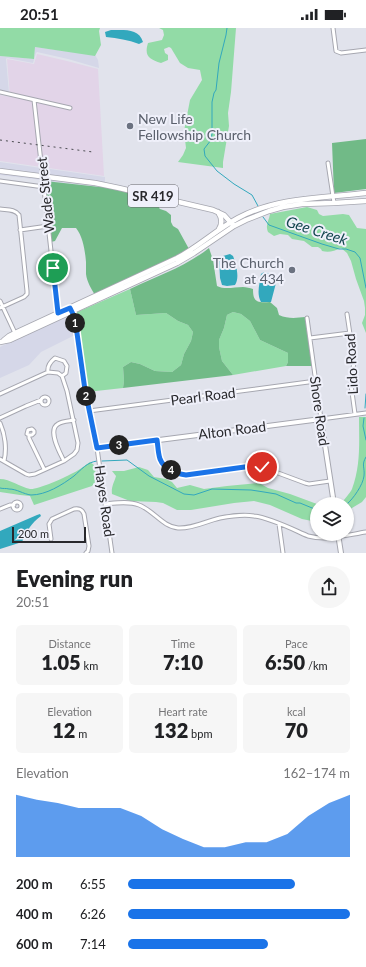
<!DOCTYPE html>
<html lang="en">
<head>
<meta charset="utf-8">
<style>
	:root { --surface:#fff; --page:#f6f6f6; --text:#202124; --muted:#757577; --accent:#1a73e8 }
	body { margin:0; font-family:Lato,sans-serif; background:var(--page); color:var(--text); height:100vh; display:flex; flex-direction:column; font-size:15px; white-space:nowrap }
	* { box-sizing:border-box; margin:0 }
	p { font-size:13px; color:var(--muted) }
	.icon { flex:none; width:22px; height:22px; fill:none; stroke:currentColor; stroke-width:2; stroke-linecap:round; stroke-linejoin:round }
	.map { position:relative; height:525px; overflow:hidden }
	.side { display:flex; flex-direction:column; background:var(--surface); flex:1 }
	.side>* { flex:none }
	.controls { position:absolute; left:310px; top:469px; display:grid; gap:8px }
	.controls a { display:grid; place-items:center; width:44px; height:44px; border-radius:50%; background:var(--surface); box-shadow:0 1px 3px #0004; font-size:20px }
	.scale { position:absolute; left:12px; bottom:10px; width:74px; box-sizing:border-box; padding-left:4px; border:2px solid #28282c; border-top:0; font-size:11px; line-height:14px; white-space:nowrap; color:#28282c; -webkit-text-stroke:3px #eff0fa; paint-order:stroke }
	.pin { position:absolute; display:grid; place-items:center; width:34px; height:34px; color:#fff; margin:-17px; border:2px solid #fff; border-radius:50%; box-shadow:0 1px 4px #0007 }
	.km { position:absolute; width:20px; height:20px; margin:-10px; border-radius:50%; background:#222; color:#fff; font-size:11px; line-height:20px; text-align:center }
	.round { display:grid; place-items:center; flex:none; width:42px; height:42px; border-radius:21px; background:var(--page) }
	.headline { display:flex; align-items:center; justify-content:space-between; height:68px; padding:0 16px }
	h1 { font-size:22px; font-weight:800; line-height:30px }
	.stats { display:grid; grid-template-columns:repeat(3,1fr); gap:6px; height:68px; padding:4px 16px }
	.stats div { display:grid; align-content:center; border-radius:6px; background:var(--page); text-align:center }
	.stats b { font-size:20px; font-weight:800 }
	.stats small { font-size:11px; font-weight:400 }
	.stats p { font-size:11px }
	.chart { height:112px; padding:8px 16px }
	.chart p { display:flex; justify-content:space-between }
	.chart svg { width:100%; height:72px; margin-top:4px; fill:var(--accent); opacity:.7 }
	ul { padding:0 16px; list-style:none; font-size:13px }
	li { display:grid; grid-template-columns:64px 48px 1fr; align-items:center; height:30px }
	li i { height:10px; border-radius:5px; background:var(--accent) }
	.status { display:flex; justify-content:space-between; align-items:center; height:28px; padding:0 20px; background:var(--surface); direction:ltr }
	.status svg { height:11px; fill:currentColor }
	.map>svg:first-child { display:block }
	.built { fill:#d5d7e8 }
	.industrial { fill:#e2d4e8 }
	.green { fill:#92dba6 }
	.forest { fill:#71ba87 }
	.water { fill:#32a8bd }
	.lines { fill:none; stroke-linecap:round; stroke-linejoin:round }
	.stream { stroke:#32a8bd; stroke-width:1 }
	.street-casing { stroke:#a6a7b0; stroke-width:5 }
	.secondary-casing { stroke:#a6a7b0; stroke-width:6 }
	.primary-casing { stroke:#a6a7b0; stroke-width:6 }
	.street { stroke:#fff; stroke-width:3 }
	.secondary { stroke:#fff; stroke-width:4 }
	.primary { stroke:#fff; stroke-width:4.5 }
	.rail { stroke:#4b4c51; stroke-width:1; stroke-dasharray:2 4; stroke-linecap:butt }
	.route-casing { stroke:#fff; stroke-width:8 }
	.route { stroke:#1a73e8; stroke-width:5 }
	.worship-dot { fill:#6b7280; stroke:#eff0fa; stroke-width:1.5 }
	.labels { text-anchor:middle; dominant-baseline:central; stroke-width:4; stroke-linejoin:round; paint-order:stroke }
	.shield { fill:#eff0fa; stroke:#64646a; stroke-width:1 }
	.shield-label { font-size:13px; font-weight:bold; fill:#28282c }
	.worship-label { font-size:14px; fill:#5b616d; stroke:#eff0fa; text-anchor:start }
	.street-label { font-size:14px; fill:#28282c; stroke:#eff0fa }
	.water-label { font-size:15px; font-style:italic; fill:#154750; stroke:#eff0fa }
</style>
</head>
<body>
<div class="status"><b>20:51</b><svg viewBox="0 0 49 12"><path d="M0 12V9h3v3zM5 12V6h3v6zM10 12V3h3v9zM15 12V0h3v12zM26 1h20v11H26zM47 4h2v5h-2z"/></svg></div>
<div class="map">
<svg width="366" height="525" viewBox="0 0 366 525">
	<rect width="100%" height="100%" fill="#e1e3ec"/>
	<path class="built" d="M35 19 95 27 98 32 99 40 68 31 37 24 36 25 33 35 7 30 6 31 9 65 0 63V28L34 31Z
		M0 134 41 140V147L0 141Z
		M43 140 105 149V156L44 147Z
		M0 144 41 150 42 152 0 147Z
		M44 150 101 158V159L45 153Z
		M73 286 75 307 41 324 29 337 0 350V319L8 315Z"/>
	<path class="industrial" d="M37 26 67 33 98 41 104 148 0 133V67L10 69 7 31 34 36Z"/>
	<path class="green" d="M0 0H100L99 3 101 17 95 28 35 19 34 31 0 28Z
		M159 0H236L231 64 228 85 229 98 223 134V140L178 134 183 127 186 120 184 103 190 72 202 52 200 42 188 40 180 35 171 20 169 19 164 21 165 25 168 27V32L161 35C149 31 144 28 148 15L162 12 164 7 163 2Z
		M307 179 317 182 319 186 323 188 343 186 349 187 357 200 366 201V305L362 295 365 287V280L364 273 356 251 351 233 347 225 341 220C334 223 329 225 322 223L321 221 318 219H312L304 213 292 211 288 207 280 206 274 208 268 204C265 196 269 193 270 186Z
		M130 261 136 287 166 285 178 293 188 297 193 304 191 313 184 326 181 337 172 344 155 343 140 336 131 334 123 339 124 353 123 360 87 364 75 285Z
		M233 284 241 286 250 293 260 312 288 325V334L286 338 233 347 222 333 219 319V312L224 300 227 287Z
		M359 389H366V469L362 474 347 483V476H342C344 470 350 466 352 461 361 437 359 414 359 389Z
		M90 434 94 437 97 452 92 458 34 477 30 468 20 467 0 464V451C10 451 20 459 30 461 37 462 64 450 71 446 78 443 84 438 90 434Z
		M139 439 148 442 154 449 166 451 172 454 177 460 190 457 204 461 227 458 259 455 268 460 290 466 317 476V494L302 491 270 477 254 473 234 475 191 482H177L163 475 156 474 130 473 112 466C111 459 114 455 116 448L112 443H124Z"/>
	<path class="forest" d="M366 111V161L334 165 332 115Z
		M45 153 100 159 101 158 161 171 159 180 160 181 166 183 171 187V194L173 198 178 201 189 221 179 228 95 267C91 260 87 254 86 246 86 242 86 238 86 234 85 222 83 209 76 200H62L55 213 51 214Z
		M209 220 213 232 217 258C225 262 234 259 243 259 246 259 250 260 253 261 253 274 257 275 270 274L277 280 279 287C288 291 296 290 305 289L312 338H286L288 334V325L260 312 250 293 241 286 233 284 227 287 224 300 219 312V319L222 333 233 347 123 360 124 353 123 339 131 334 140 336 155 343 172 344 181 337 184 326 191 313 193 304 188 297 178 293 166 285 136 287 130 261C157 248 185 239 209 220Z"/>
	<path class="water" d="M111 2C124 2 139 0 143 14L139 16C128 12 118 10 106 9L105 4Z
		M230 226 233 228C236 236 240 250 235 257L227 258 222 257 220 250 219 230 223 228Z
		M264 244 275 247 276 255 271 274H261C256 265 260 255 261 246Z
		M40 486 41 488C31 495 27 503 22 514L0 521V503L37 487Z"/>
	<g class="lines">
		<path class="stream" d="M227 0 226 7 219 35 216 62 214 65 212 74V106L211 112 204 121 205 128 217 143 234 156 252 167 258 178
			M263 189 269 197 322 216 339 221H346L355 224 360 230 366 260
			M365 380 366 366
			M364 390 363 398 366 412
			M102 433 127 432 149 448 184 466 194 467 212 461 251 462 264 464 276 466 296 475H300L317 482
			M0 460C3 461 6 460 9 461 17 461 23 466 31 467 46 467 62 457 74 448 81 442 87 434 97 433
			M347 476C353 471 363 457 364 448 365 439 361 437 366 429"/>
		<g class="street-casing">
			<path id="street" d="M333 0 336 23 341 25 366 22
				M0 64 70 80
				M34 72 58 285
				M328 135 334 175
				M0 153 44 159
				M0 181C7 182 15 181 19 187L27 263V266L24 269 0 280
				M20 202 48 198
				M0 273 15 305
				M347 286 354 333 351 357 355 386
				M307 290 321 391 366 385
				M310 310 350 305
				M48 344C47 338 50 334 55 330L64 333 67 338 66 345 62 348
				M0 366 48 344 58 345 62 348 67 363 78 415 77 422 74 426 64 433 35 446 29 447 26 446 0 431
				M41 373a4 4 0 1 1 8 0a4 4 0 1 1-8 0Z
				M89 383 316 353
				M0 390 26 378 41 372
				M0 395C5 406 7 421 4 433
				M29 407H32L34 405V403L32 401 28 402 27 406 29 407V410L44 441
				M157 412C158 418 158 425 160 431 164 441 176 446 186 447L256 438 262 439 305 455 309 456 330 453
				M97 420 112 525
				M64 433C60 425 47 402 58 396 62 393 69 393 74 392
				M13 478a4 4 0 1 1 8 0a4 4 0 1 1-8 0Z
				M105 476C116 475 129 473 139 477 153 482 163 499 178 500 193 501 206 493 220 490 231 488 242 486 254 488 271 490 292 501 308 508 327 513 347 507 366 504
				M0 481 10 477H14
				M279 496 283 525
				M51 511 49 496 52 491 74 481C79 480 82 481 84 486L89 518 88 523 86 525"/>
		</g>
		<g class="secondary-casing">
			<path id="secondary" d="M70 281 75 291 85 362 97 420 321 391 334 476
				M338 506 341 525"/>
		</g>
		<g class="primary-casing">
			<path id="primary" d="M0 143 95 155 119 160 213 182 224 187 233 197
				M218 184C222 190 223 195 219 201
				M4 312 9 308 15 305 177 230C198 219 216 202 238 190 277 169 323 170 366 165
				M0 314 10 312 177 235 194 225 234 198 246 192 269 183 283 179 302 176 334 175 366 173"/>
		</g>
		<use href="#street" class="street"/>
		<use href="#secondary" class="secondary"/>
		<use href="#primary" class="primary"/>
		<path class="rail" d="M0 112 93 124"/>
	</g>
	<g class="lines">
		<g class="route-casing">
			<path id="route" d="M53 240 58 285 70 280 73 286 75 291 85 362 97 420 157 412C158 418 158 425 160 431 164 441 176 446 186 447L252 438 262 439"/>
		</g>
		<use href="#route" class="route"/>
	</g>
	<g class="worship-dot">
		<circle cx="130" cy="98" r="4"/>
		<circle cx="292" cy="242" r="4"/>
	</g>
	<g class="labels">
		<rect class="shield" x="128" y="157" width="50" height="22" rx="3"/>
		<g class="shield-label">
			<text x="153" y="168">SR 419</text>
		</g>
		<g class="worship-label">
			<text x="138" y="90">New Life<tspan x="138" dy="16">Fellowship Church</tspan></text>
			<text x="284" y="234" text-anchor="end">The Church<tspan x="284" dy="16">at 434</tspan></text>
		</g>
		<g class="street-label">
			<text transform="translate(45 167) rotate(-96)">Wade Street</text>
			<text transform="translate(351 336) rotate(-93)">Lido Road</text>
			<text transform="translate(203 368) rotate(-7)">Pearl Road</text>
			<text transform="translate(320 383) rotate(82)">Shore Road</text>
			<text transform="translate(232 402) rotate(-7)">Alton Road</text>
			<text transform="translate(105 473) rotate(82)">Hayes Road</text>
		</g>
		<g class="water-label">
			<text transform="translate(317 202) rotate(18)">Gee Creek</text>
		</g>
	</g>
</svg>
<div class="controls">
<a><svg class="icon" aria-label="layers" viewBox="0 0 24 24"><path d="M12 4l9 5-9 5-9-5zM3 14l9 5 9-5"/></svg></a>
</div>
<div class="scale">200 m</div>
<div class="pin" style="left:53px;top:240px;background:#1e9e55"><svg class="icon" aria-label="arrive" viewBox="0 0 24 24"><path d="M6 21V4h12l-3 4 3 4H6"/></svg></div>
<div class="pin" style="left:262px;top:439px;background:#d93025"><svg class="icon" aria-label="check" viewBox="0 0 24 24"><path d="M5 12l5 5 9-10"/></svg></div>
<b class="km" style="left:75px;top:295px">1</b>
<b class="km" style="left:86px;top:368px">2</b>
<b class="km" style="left:119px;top:417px">3</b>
<b class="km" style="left:171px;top:442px">4</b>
</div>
<section class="side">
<div class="headline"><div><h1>Evening run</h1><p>20:51</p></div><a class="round"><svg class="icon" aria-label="share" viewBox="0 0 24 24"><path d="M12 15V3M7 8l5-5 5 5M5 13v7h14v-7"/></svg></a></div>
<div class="stats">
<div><p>Distance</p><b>1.05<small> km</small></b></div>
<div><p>Time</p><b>7:10</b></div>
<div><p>Pace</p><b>6:50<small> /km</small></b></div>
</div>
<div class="stats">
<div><p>Elevation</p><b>12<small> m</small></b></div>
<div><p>Heart rate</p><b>132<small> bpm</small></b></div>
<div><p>kcal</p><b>70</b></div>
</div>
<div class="chart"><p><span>Elevation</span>162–174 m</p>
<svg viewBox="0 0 160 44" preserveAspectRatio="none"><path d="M0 44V6L10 9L20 11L30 14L40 14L50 14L60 19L70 27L80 33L90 38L100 38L110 35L120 35L130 30L140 19L150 11L160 6V44z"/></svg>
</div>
<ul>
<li><b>200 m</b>6:55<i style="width:75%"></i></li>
<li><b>400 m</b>6:26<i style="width:100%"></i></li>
<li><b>600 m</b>7:14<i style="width:63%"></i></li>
</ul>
</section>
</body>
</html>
